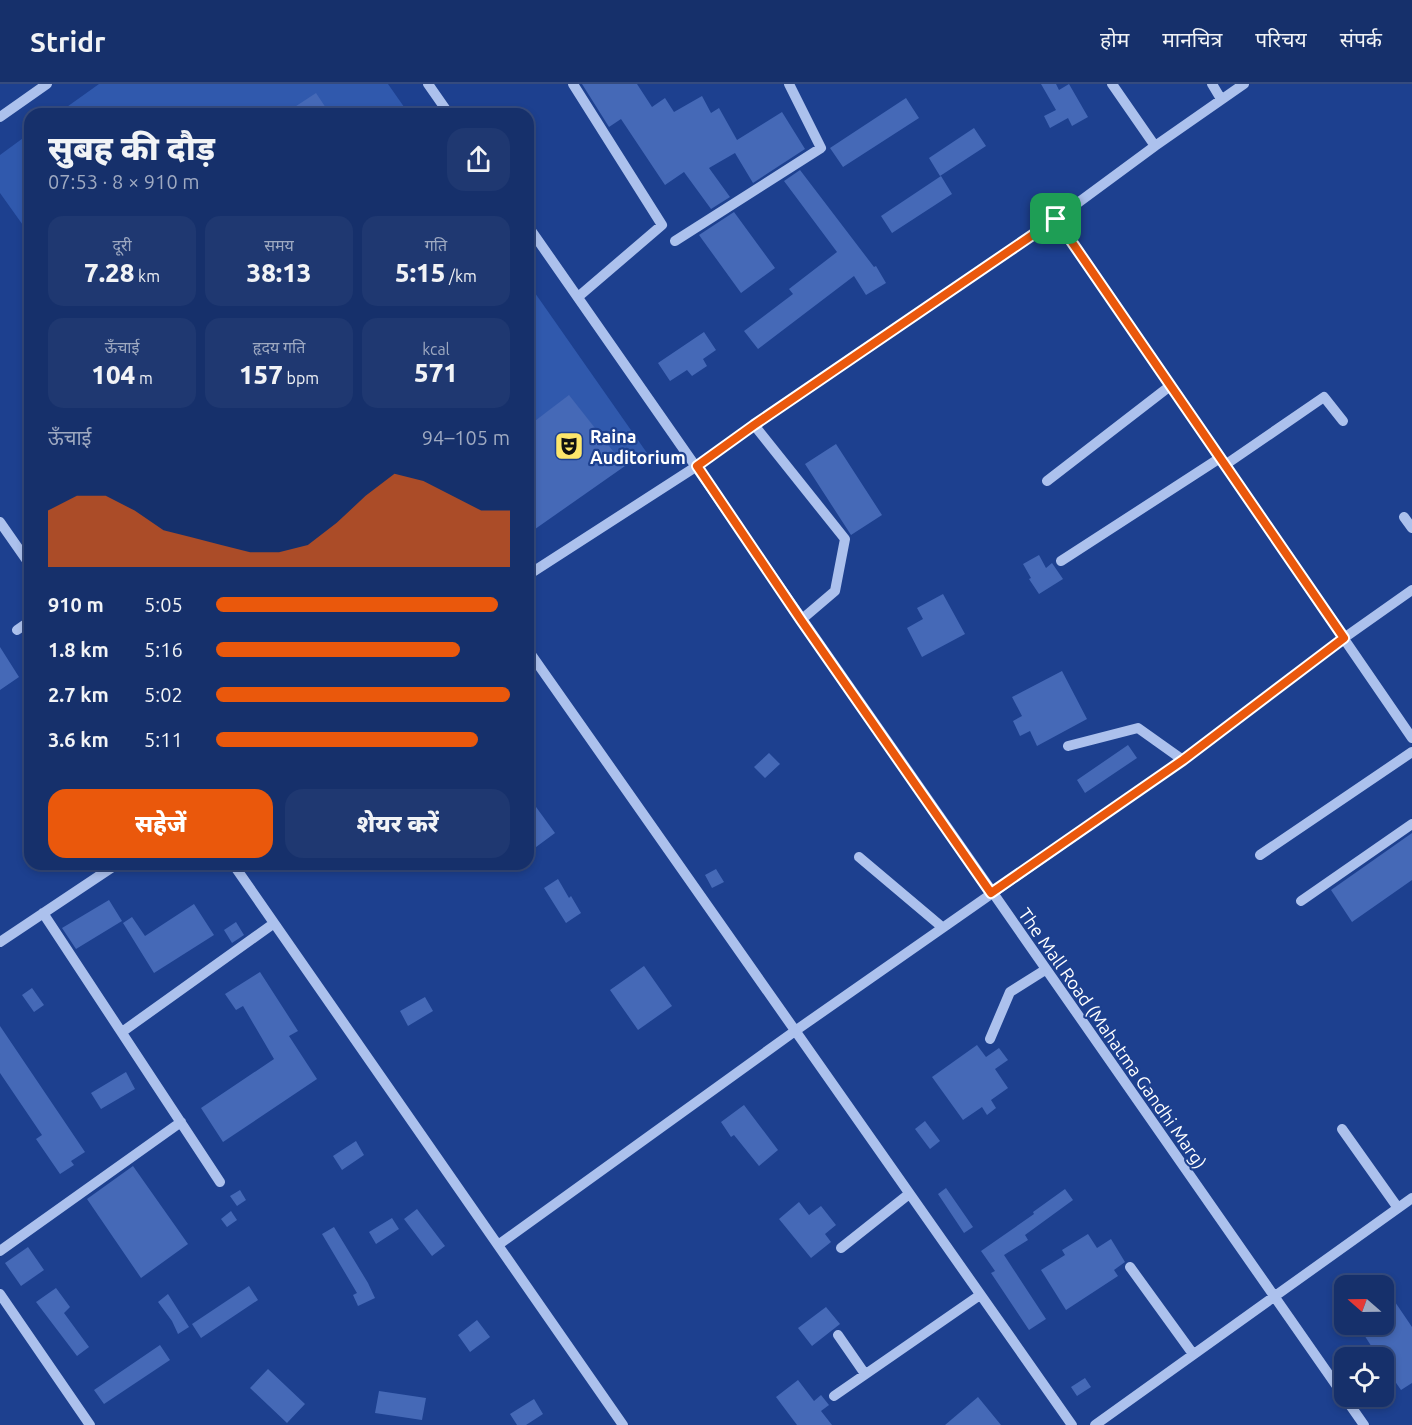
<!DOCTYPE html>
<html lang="hi">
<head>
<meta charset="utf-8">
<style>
	:root { --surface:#16306b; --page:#1f3871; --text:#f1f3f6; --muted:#9ea9c1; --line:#354b7e; --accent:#ea580c }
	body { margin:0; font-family:Ubuntu,"Noto Sans Devanagari",sans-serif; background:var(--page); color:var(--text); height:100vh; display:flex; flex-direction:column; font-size:22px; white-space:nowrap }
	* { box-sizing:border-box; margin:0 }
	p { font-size:20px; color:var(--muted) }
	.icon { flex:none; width:33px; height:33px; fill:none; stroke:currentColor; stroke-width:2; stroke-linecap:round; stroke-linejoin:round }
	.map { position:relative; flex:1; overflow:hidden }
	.sheet { position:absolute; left:24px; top:24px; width:510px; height:762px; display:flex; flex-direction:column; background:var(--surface); border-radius:18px; box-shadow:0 3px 9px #0003,0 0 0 2px var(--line) }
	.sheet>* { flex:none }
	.needle { width:39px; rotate:290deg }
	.buttons { position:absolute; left:1334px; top:1191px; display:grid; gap:12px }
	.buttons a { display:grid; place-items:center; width:60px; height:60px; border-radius:12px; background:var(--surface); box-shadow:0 3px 9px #0003,0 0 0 2px var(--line); font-size:30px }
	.pin { position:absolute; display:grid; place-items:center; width:51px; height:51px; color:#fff; margin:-26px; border-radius:12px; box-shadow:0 3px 9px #0006 }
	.round { display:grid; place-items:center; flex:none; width:63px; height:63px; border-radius:18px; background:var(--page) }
	.summary { display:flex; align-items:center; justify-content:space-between; height:102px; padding:0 24px }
	h1 { font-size:33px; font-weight:800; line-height:45px }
	.metrics { display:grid; grid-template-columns:repeat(3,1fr); gap:9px; height:102px; padding:6px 24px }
	.metrics div { display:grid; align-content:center; border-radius:15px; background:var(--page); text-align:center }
	.metrics b { font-size:26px; font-weight:800 }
	.metrics small { font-size:16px; font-weight:400 }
	.metrics p { font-size:16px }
	.chart { height:168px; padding:12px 24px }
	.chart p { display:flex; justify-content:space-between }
	.chart svg { width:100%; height:108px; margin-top:6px; fill:var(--accent); opacity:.7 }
	.button { display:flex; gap:12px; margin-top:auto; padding:12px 24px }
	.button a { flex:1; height:69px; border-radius:18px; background:var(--accent); color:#fff; font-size:24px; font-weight:800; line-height:69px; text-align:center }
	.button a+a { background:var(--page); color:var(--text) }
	ul { padding:0 24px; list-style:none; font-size:20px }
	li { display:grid; grid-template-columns:96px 72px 1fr; align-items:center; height:45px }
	li i { height:15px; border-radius:8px; background:var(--accent) }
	header { display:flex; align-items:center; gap:36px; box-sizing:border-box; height:84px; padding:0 30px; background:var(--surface); border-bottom:2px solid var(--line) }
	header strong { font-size:28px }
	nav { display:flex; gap:33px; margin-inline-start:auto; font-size:21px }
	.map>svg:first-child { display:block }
	.green { fill:#3059ad }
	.building { fill:#4569b7 }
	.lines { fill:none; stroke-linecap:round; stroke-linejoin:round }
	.minor { stroke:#acc1ed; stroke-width:10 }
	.route-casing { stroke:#fff; stroke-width:12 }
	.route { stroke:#ea580c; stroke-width:8 }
	.labels { text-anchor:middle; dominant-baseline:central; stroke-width:4.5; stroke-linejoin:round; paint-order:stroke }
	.poi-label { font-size:18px; font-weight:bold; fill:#fff; stroke:#1d408f; text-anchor:start }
	.street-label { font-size:18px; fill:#fff; stroke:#1d408f }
</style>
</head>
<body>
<header>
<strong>Stridr</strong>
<nav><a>होम</a><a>मानचित्र</a><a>परिचय</a><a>संपर्क</a></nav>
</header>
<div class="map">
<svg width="1412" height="1341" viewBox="0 0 1412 1341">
	<rect width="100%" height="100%" fill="#1d408f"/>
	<path class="green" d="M99 0H388L409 30H57Z
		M30 49V151L0 109V71Z
		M528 199 647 369 625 382 569 312 528 342Z"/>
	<path class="building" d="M582 0H637L652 23 665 14 674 28 702 12 711 29 719 24 737 56 782 28 805 65 753 99 735 69 709 84 730 113 711 125 684 88 665 101 621 35 609 43Z
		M1041 0H1056L1059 6 1069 0 1088 33 1072 42 1068 34 1050 44 1044 32 1056 26Z
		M316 9 330 30H284Z
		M906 14 919 34 843 83 830 64Z
		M974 44 986 62 940 92 929 74Z
		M800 86 874 183 876 182 886 199 866 211 854 192 758 265 744 247 793 210 789 205 837 168 784 97Z
		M941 92 952 110 892 149 881 132Z
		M734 128 775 184 741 209 699 151Z
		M704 248 716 266 703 275 707 282 692 292 687 286 670 297 658 279Z
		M569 311 625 382 528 450V342Z
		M836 360 882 431 851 451 805 380Z
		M1039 471 1046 484 1052 479 1063 495 1039 510 1029 495 1031 494 1023 480Z
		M943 510 965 550 922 573 907 544 923 535 917 524Z
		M0 563 19 593 0 606Z
		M1062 587 1087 635 1037 662 1030 647 1020 652 1013 637 1022 632 1012 613Z
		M1128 661 1137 674 1085 709 1077 696Z
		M769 669 780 680 765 694 754 683Z
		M528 712 555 749 528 769Z
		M1412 749V796L1352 838 1331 806Z
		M716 785 724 798 712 804 705 791Z
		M558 795 569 814 571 812 581 829 566 839 544 804Z
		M109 816 122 837 76 865 62 844Z
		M194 820 214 851 154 889 123 839 132 833 145 852Z
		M236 838 244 851 232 859 224 846Z
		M644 882 672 922 638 946 610 906Z
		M260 888 298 947 289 952 317 995 223 1058 201 1024 274 975 243 922 236 926 225 910Z
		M32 904 44 921 34 928 22 911Z
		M425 913 433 927 408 942 400 927Z
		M0 942 85 1068 71 1077 74 1081 60 1090 36 1055 42 1051 0 989Z
		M977 961 986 973 999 964 1008 976 995 985 1008 1004 991 1016 996 1024 987 1031 982 1023 963 1036 932 993Z
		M126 988 135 1005 101 1025 91 1009Z
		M744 1021 778 1066 759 1082 734 1051 731 1053 721 1038Z
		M925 1037 940 1057 930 1065 915 1045Z
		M356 1057 364 1071 342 1086 333 1072Z
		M133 1082 188 1160 141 1194 87 1115Z
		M946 1104 973 1143 964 1149 938 1110Z
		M1065 1105 1073 1116 1025 1151 1028 1156 1004 1171 1046 1235 1029 1246 991 1189 995 1187 981 1167 1034 1130 1033 1128Z
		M240 1106 246 1116 237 1122 230 1112Z
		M799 1118 809 1131 821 1122 836 1141 825 1150 831 1158 811 1174 779 1135Z
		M417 1125 445 1162 432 1172 404 1135Z
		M231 1127 237 1136 227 1143 221 1135Z
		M392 1134 399 1145 376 1160 369 1148Z
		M334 1143 368 1199 375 1214 358 1222 353 1211 357 1209 322 1150Z
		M1088 1150 1097 1164 1111 1155 1125 1178 1114 1186 1118 1192 1066 1226 1041 1186 1065 1171 1062 1166Z
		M28 1163 44 1186 21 1202 5 1179Z
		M249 1202 258 1216 201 1254 192 1240Z
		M56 1204 70 1223 64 1229 89 1263 77 1272 36 1218Z
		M168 1210 189 1243 178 1250 172 1237 158 1218Z
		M1393 1215 1412 1243V1299L1401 1306 1383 1280V1274H1379L1357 1240H1383V1222Z
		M826 1223 840 1240 812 1262 798 1244Z
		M477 1236 490 1253 470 1268 458 1251Z
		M160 1261 170 1276 104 1320 94 1306Z
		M268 1285 305 1320 287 1339 250 1304Z
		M1085 1294 1091 1303 1077 1312 1071 1303Z
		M798 1296 814 1317 821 1311 829 1321 821 1327 832 1341H797L776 1313Z
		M379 1307 426 1314 422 1336 375 1329Z
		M978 1313 1001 1341H945Z
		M534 1315 543 1330 526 1341H517L510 1330Z"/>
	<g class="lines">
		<path class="minor" d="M428 0 449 30
			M573 0 662 141 578 213
			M1112 0 1155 62
			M1212 0 1221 15
			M0 33 47 0
			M1056 135 1412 654
			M528 142 1364 1341
			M675 157 821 64 789 0
			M754 341 845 455 835 507 801 536
			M1225 381 1324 313 1343 337
			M1047 397 1170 302
			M1404 433 1412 444
			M0 438 30 481
			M1061 477 1220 374
			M528 491 697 382 754 341 1056 135 1155 62 1244 0
			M17 546 30 537
			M528 566 1072 1341
			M1068 662 1138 644 1183 676
			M1260 771 1412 668
			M859 773 942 843
			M233 780 623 1341
			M1301 817 1412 740
			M43 829 220 1098
			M0 858 117 780
			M122 948 273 840
			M990 955 1010 908 1045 886
			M1342 1045 1398 1124
			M498 1161 795 947 1183 676 1344 554 1412 506
			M841 1164 909 1110
			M0 1167 181 1038
			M1130 1183 1193 1270
			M0 1210 90 1341
			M838 1251 865 1290
			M834 1312 980 1211
			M1095 1341 1412 1114"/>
	</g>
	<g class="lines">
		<g class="route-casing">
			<path id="route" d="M1056 135 1344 554 1183 676 991 809 801 536 697 382 754 341Z"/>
		</g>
		<use href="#route" class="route"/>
	</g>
	<defs>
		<g id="theatre-square" transform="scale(1.5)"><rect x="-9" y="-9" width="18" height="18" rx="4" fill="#fde66b" stroke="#1d408f"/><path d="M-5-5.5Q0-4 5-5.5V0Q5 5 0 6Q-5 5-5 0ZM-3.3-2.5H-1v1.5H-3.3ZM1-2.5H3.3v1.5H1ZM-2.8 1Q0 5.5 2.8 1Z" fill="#111"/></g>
	</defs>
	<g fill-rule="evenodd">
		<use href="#theatre-square" x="569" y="362"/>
	</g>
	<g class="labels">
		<g class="poi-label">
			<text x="590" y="352">Raina<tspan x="590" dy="21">Auditorium</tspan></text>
		</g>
		<g class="street-label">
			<text transform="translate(1113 954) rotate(55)">The Mall Road (Mahatma Gandhi Marg)</text>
		</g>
	</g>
</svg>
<div class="buttons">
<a><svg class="needle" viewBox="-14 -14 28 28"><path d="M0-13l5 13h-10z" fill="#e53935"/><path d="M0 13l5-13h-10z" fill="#9ea9c1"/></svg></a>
<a><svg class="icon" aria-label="locate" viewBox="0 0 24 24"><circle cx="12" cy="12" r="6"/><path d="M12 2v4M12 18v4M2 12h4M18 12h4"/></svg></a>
</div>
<div class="pin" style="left:1056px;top:135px;background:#1e9e55"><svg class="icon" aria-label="arrive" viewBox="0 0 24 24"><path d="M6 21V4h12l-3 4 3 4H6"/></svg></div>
<section class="sheet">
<div class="summary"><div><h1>सुबह की दौड़</h1><p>07:53 · 8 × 910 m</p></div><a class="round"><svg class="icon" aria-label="share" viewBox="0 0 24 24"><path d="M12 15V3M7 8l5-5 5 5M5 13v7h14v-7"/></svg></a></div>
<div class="metrics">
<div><p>दूरी</p><b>7.28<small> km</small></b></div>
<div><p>समय</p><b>38:13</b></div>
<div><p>गति</p><b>5:15<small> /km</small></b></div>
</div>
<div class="metrics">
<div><p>ऊँचाई</p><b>104<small> m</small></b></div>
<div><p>हृदय गति</p><b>157<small> bpm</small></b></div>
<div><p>kcal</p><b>571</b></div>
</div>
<div class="chart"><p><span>ऊँचाई</span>94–105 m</p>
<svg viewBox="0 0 160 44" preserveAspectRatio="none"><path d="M0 44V21L10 15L20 15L30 21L40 29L50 32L60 35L70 38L80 38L90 35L100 26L110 15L120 6L130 9L140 15L150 21L160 21V44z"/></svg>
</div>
<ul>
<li><b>910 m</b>5:05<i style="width:96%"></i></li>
<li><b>1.8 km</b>5:16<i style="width:83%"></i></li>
<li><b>2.7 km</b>5:02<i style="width:100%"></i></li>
<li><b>3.6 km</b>5:11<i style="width:89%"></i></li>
</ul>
<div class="button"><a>सहेजें</a><a>शेयर करें</a></div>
</section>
</div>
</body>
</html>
